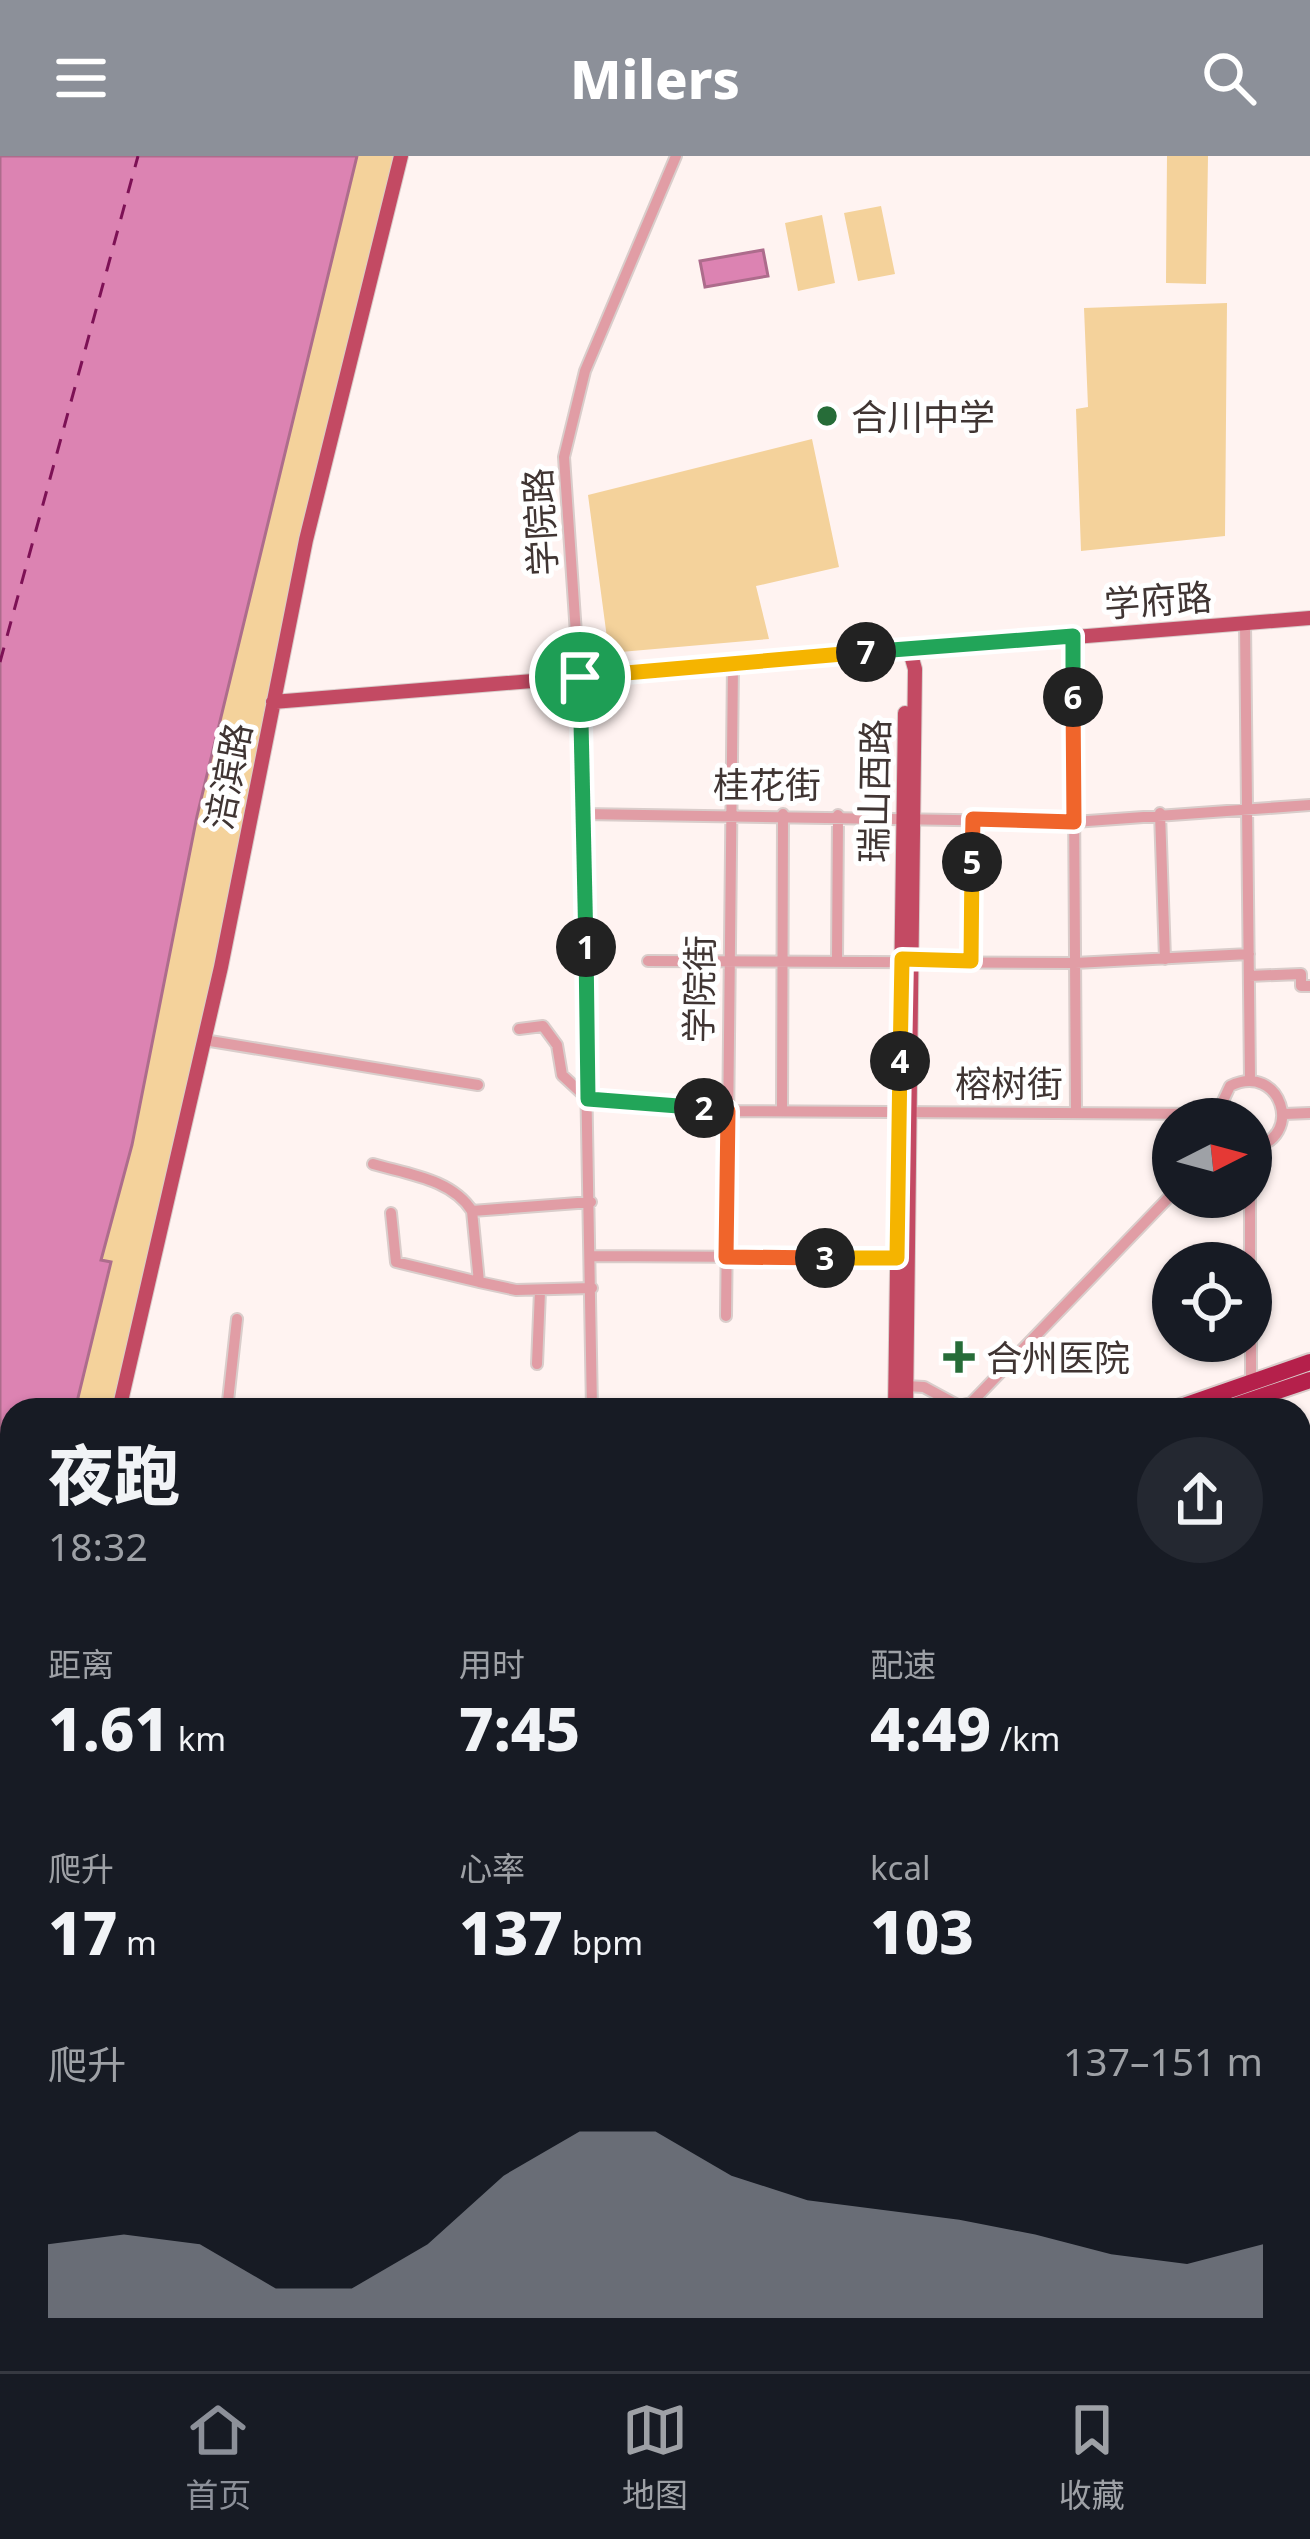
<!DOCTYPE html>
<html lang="zh">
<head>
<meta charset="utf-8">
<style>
	:root { --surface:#171b24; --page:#242831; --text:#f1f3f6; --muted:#9ea1a6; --line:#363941; --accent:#8c9099 }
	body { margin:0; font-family:"Noto Sans","Noto Sans SC",sans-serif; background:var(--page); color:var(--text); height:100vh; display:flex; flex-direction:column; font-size:45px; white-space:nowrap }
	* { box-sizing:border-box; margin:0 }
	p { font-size:39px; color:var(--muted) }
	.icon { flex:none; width:66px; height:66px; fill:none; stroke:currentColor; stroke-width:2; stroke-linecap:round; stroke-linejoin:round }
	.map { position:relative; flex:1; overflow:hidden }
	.panel { position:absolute; left:0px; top:1242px; width:1311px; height:975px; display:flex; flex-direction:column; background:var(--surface); border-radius:36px 36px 0 0; box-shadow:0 3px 9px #0004 }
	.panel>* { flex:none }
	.needle { width:78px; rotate:84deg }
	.tools { position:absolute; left:1152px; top:942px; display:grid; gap:24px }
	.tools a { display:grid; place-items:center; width:120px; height:120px; border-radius:50%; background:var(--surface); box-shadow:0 3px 9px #0004; font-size:60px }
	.pin { position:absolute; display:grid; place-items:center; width:102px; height:102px; color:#fff; margin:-51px; border:6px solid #fff; border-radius:50%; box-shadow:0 3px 12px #0007 }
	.km { position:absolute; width:60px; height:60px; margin:-30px; border-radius:50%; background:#222; color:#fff; font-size:33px; line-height:60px; text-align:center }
	.round { display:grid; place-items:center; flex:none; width:126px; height:126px; border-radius:63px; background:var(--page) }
	.headline { display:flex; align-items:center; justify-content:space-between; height:204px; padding:0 48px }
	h1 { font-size:66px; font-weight:800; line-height:90px }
	.metrics { display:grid; grid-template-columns:repeat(3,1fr); gap:18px; height:204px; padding:12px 48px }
	.metrics div { display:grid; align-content:center }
	.metrics b { font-size:60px; font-weight:800 }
	.metrics small { font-size:33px; font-weight:400 }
	.metrics p { font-size:33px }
	.chart { height:336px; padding:24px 48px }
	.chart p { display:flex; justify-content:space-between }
	.chart svg { width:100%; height:216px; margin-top:12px; fill:var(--accent); opacity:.7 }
	header { display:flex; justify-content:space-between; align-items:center; height:156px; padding:0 48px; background:var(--accent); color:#fff; font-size:54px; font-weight:800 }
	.tab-bar { display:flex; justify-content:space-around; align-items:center; height:168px; border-top:3px solid var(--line); background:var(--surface); font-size:33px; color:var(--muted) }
	.tab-bar a { display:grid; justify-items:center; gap:6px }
	.tab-bar .active { color:var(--accent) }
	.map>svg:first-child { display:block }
	.green { fill:#f4d29b }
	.water { fill:#dc83b2; stroke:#ad6c8c; stroke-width:3 }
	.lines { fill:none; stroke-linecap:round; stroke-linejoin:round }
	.ferry { stroke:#7d1155; stroke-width:3; stroke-dasharray:15 12; stroke-linecap:butt }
	.minor-casing { stroke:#d9cdcb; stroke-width:14 }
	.major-casing { stroke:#d9cdcb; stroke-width:16 }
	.highway-casing { stroke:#d9cdcb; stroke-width:20 }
	.minor { stroke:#e19da5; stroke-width:10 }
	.major { stroke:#c34a63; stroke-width:14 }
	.highway { stroke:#b5204b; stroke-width:16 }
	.split-1-casing { stroke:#fff; stroke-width:24 }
	.split-2-casing { stroke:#fff; stroke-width:24 }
	.split-3-casing { stroke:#fff; stroke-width:24 }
	.split-4-casing { stroke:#fff; stroke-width:24 }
	.split-5-casing { stroke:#fff; stroke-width:24 }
	.split-6-casing { stroke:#fff; stroke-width:24 }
	.split-7-casing { stroke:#fff; stroke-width:24 }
	.split-8-casing { stroke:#fff; stroke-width:24 }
	.split-1 { stroke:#22a559; stroke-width:15 }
	.split-2 { stroke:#22a559; stroke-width:15 }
	.split-3 { stroke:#f0652b; stroke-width:15 }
	.split-4 { stroke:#f5b400; stroke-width:15 }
	.split-5 { stroke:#f5b400; stroke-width:15 }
	.split-6 { stroke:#f0652b; stroke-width:15 }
	.split-7 { stroke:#22a559; stroke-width:15 }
	.split-8 { stroke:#f5b400; stroke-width:15 }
	.poi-dot { fill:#266c38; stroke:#fff; stroke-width:4.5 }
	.labels { text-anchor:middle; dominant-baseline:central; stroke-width:10; stroke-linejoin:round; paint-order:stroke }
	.poi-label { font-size:36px; fill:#403533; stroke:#fff; text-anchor:start }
	.street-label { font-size:36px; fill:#403533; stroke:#fff }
</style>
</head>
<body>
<header><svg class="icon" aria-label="menu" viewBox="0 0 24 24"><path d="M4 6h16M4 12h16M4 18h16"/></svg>Milers<svg class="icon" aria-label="search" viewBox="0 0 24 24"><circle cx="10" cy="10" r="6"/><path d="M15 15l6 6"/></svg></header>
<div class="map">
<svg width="1310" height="2215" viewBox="0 0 1310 2215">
	<rect width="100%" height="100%" fill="#fff3f1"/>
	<path class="green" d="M357 0H401L306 384 121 1249 136 1254H75L110 1106 101 1105 132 989 197 660Z
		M1167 0H1208L1206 128 1166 127Z
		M881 50 895 118 858 125 844 57Z
		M822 59 835 127 798 135 785 67Z
		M1227 147 1225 380 1081 395 1076 253 1088 251 1084 152Z
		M812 283 839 411 756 430 769 483 609 497 588 339Z
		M12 1566V2150C0 1958 0 1763 12 1566Z"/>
	<path class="water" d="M0 0H357L197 660 132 989 101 1104 111 1106 75 1254H12V1565L0 1756Z
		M763 94 768 120 705 131 700 105Z
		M0 2024 12 2205H18L19 2215H0Z"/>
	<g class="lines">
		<path class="ferry" d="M0 506 138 0"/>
		<g class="minor-casing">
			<path id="minor" d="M1245 467 1250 924
				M1073 480 1076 957
				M1160 657 1165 803
				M583 658 1074 666 1310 649
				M837 804 838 659
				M648 805 1075 807 1249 798
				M971 805 973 663
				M1249 820 1301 818V830H1310
				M519 873 543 870 557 889 562 919 588 943 728 955 1216 958
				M204 884 478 929
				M782 955 783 658
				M1284 958 1310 957
				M1216 960 1230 930C1281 905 1306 983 1251 992
				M373 1008C407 1018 452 1023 472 1055
				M1250 1041V1107
				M591 1046 472 1055 479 1126 516 1134 592 1132
				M391 1057 396 1106 479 1126
				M592 1100 901 1102
				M726 1160 733 508
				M1251 1185V1227
				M537 1208 540 1135
				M906 1230 924 1231 959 1250 971 1247 1173 1037
				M227 1254 237 1163
				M592 1254 579 522 564 301 585 215 676 0
				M1299 1571 1310 1574
				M1299 1768 1310 1772
				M1299 2021 1310 2020
				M1299 2039 1310 2038
				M1299 2202 1310 2199
				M131 2205 132 2215
				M396 2205 397 2215
				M692 2205 693 2215
				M1033 2205H1062
				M1156 2205 1159 2215
				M1271 2205 1273 2215
				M447 2215 487 2205
				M879 2215 899 2205"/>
		</g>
		<g class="major-casing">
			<path id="major" d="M273 546 1310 462
				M119 1254 221 811 306 384 401 0
				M895 1254 905 557
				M906 1254 915 513 909 492
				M1299 1390 1310 1396
				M58 2205 59 2215
				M630 2215H684
				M967 2215 969 2205
				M979 2215 980 2205"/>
		</g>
		<g class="highway-casing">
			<path id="highway" d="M1172 1254 1310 1206
				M1222 1254 1310 1224
				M0 1402 12 1403
				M0 1418H12"/>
		</g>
		<use href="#minor" class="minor"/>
		<use href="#major" class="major"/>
		<use href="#highway" class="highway"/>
	</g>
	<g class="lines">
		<g class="split-1-casing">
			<path id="split-1" d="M580 521 586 791"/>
		</g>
		<g class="split-2-casing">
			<path id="split-2" d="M586 791 588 943 704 952"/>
		</g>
		<g class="split-3-casing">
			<path id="split-3" d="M704 952 728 955 726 1101 825 1102"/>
		</g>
		<g class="split-4-casing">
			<path id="split-4" d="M825 1102H897L900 905"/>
		</g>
		<g class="split-5-casing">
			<path id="split-5" d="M900 905 902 803 971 805 972 706"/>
		</g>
		<g class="split-6-casing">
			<path id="split-6" d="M972 706 973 663 1074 666 1073 541"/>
		</g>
		<g class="split-7-casing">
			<path id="split-7" d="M866 496 1073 480V541"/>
		</g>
		<g class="split-8-casing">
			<path id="split-8" d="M580 521 866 496"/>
		</g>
		<use href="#split-1" class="split-1"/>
		<use href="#split-2" class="split-2"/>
		<use href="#split-3" class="split-3"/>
		<use href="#split-4" class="split-4"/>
		<use href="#split-5" class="split-5"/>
		<use href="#split-6" class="split-6"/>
		<use href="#split-7" class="split-7"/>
		<use href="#split-8" class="split-8"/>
	</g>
	<g class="poi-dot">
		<circle cx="827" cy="260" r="12"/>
		<path d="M953 1183h12v12h12v12h-12v12h-12v-12h-12v-12h12z"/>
	</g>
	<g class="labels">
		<g class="poi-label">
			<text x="851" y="260">合川中学</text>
			<text x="986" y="1201">合州医院</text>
		</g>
		<g class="street-label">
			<text transform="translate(540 366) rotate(-93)">学院路</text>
			<text transform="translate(1158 444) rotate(-4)">学府路</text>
			<text transform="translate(228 620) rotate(-79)">涪滨路</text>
			<text x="767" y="628">桂花街</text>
			<text transform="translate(874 635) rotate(-89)">瑞山西路</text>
			<text transform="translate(699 833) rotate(-89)">学院街</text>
			<text x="1009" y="927">榕树街</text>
		</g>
	</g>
</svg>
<div class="tools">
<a><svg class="needle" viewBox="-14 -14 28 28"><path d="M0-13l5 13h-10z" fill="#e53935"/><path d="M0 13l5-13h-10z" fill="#9ea1a6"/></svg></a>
<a><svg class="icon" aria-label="locate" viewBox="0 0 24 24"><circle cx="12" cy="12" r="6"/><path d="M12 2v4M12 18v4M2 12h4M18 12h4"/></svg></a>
</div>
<div class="pin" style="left:580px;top:521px;background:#1e9e55"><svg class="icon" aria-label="arrive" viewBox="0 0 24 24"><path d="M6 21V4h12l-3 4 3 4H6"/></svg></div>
<b class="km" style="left:586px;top:791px">1</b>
<b class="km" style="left:704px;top:952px">2</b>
<b class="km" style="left:825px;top:1102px">3</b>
<b class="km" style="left:900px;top:905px">4</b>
<b class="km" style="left:972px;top:706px">5</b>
<b class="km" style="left:1073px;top:541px">6</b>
<b class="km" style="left:866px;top:496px">7</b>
<section class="panel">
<div class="headline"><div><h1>夜跑</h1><p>18:32</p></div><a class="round"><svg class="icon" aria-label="share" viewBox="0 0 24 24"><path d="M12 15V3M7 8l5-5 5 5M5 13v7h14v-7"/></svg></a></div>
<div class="metrics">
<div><p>距离</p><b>1.61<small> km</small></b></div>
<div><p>用时</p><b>7:45</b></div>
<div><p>配速</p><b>4:49<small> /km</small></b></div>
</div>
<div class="metrics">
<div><p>爬升</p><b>17<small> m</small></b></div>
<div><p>心率</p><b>137<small> bpm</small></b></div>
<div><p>kcal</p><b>103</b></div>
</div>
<div class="chart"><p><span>爬升</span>137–151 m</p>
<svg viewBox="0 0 160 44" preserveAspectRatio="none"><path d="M0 44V29L10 27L20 29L30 38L40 38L50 29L60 15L70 6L80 6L90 15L100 20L110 22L120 24L130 27L140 31L150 33L160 29V44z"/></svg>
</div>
</section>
</div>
<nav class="tab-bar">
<a class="active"><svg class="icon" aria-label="home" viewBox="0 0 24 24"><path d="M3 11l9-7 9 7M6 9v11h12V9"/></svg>首页</a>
<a><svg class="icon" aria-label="map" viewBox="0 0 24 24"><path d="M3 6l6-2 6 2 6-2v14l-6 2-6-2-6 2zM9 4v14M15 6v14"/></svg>地图</a>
<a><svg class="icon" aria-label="saved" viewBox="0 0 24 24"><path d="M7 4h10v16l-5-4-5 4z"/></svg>收藏</a>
</nav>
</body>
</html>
